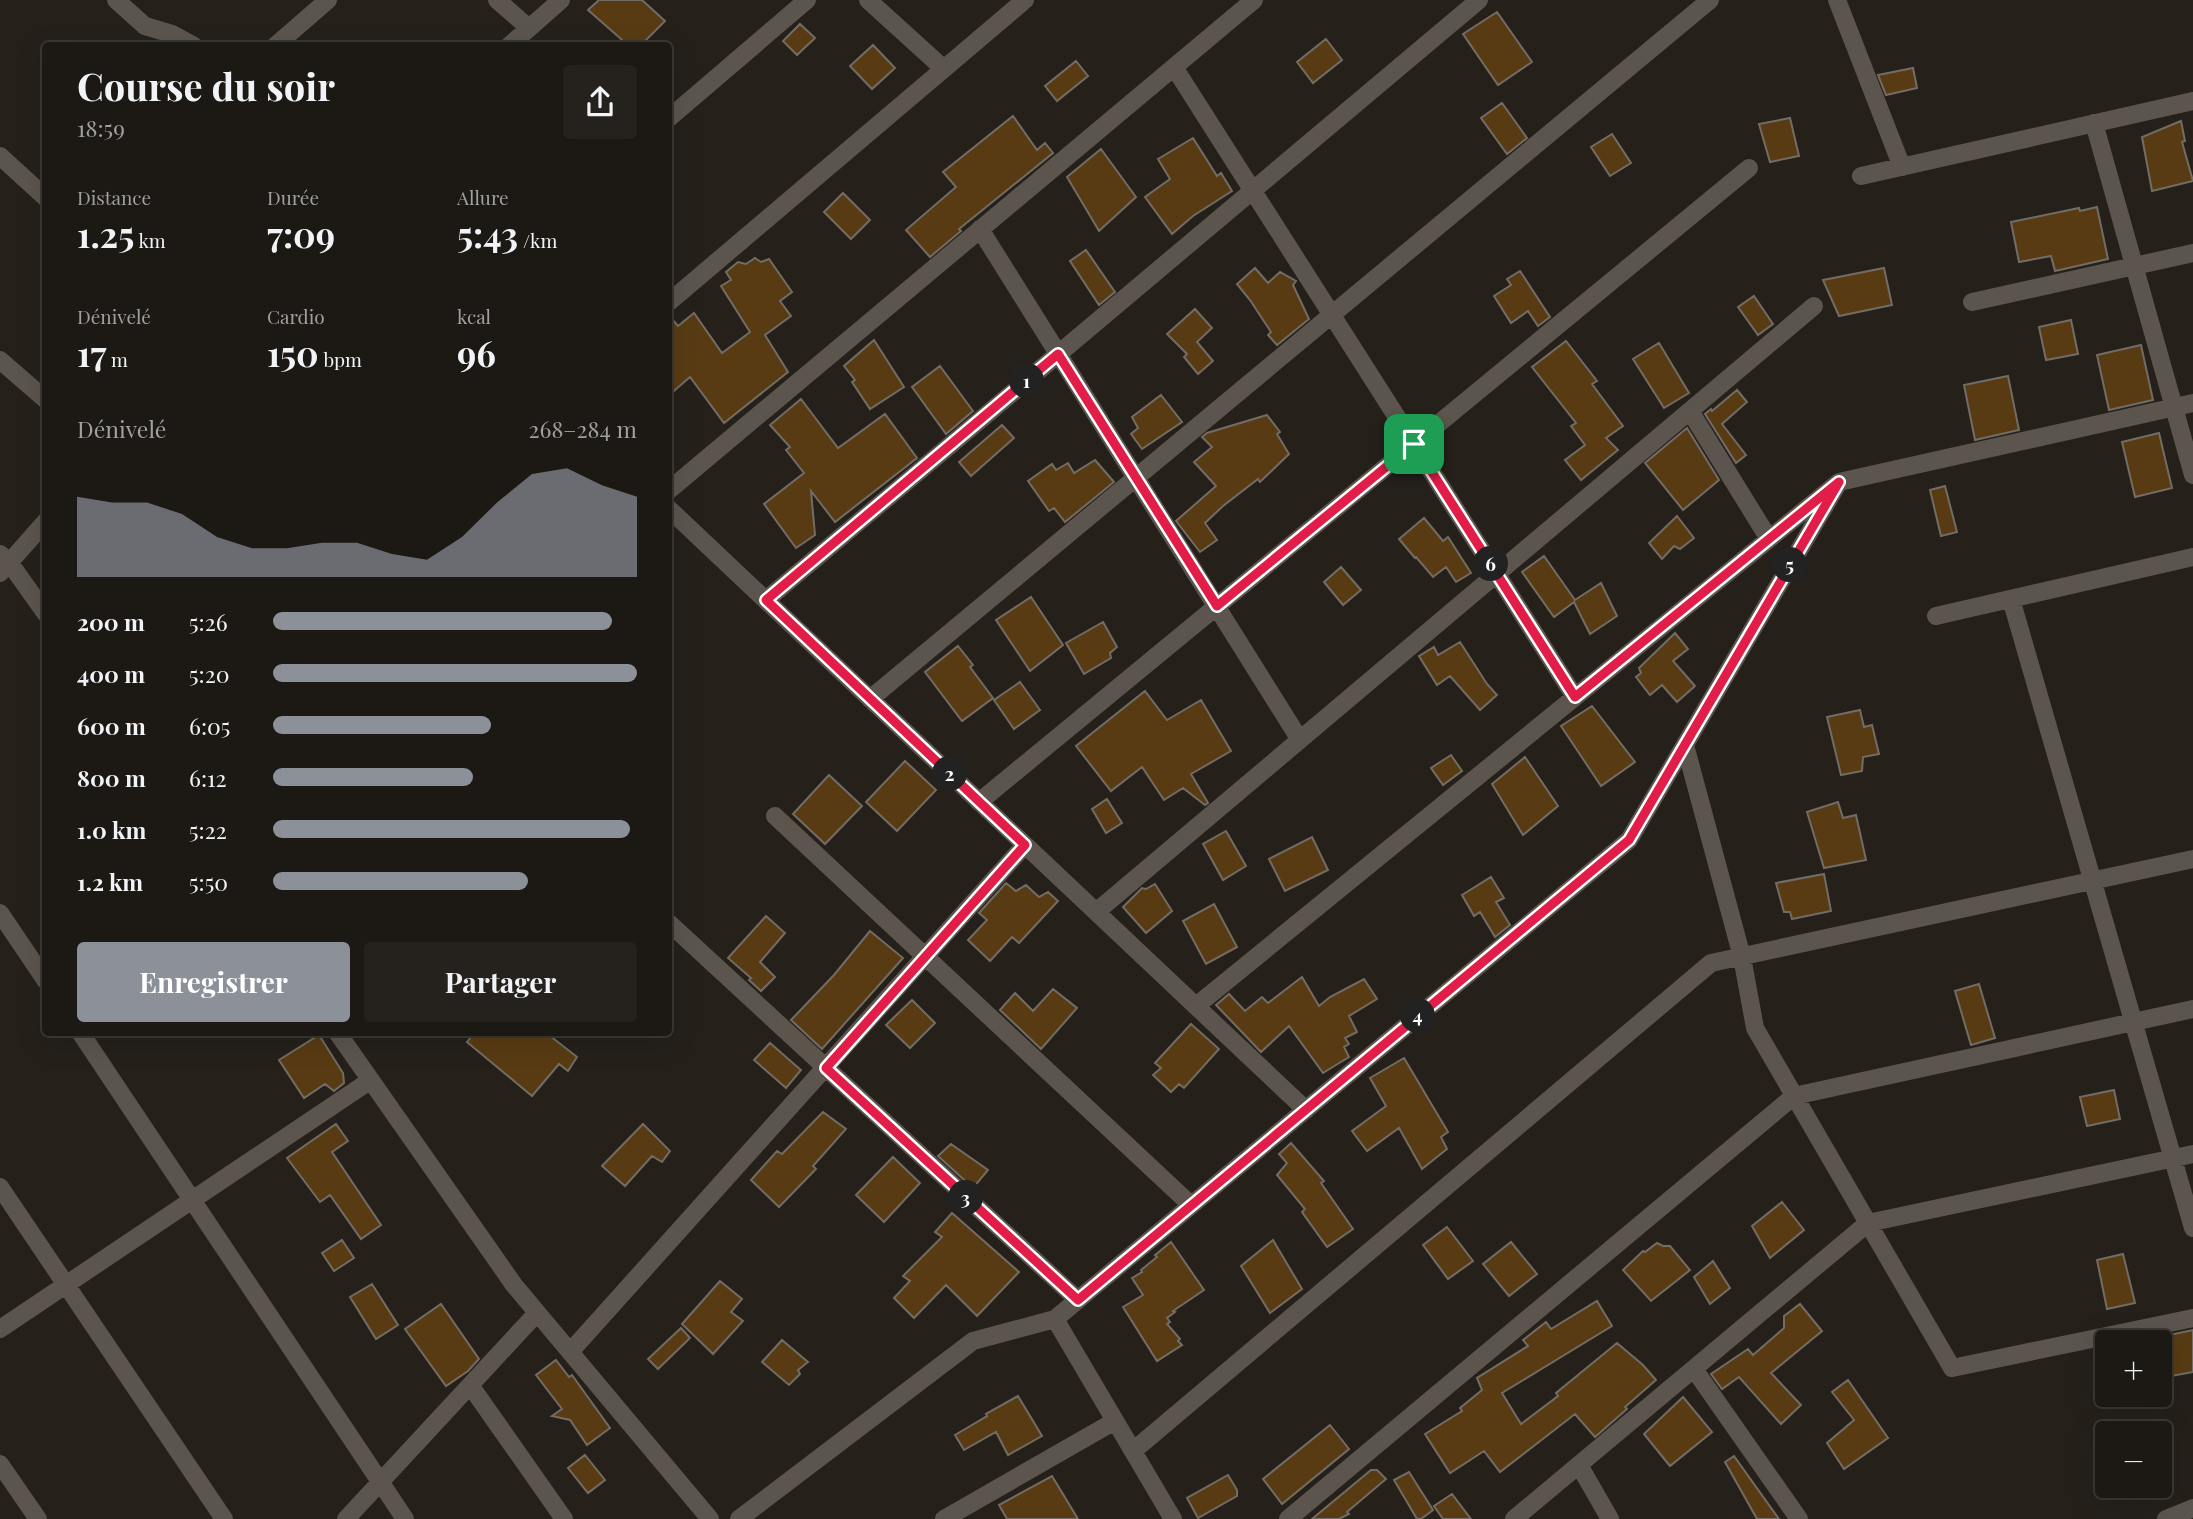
<!DOCTYPE html>
<html lang="fr">
<head>
<meta charset="utf-8">
<style>
	:root { --surface:#1c1814; --page:#25211d; --text:#f1f3f6; --muted:#a0a0a0; --line:#3a3734; --accent:#8c9099 }
	body { margin:0; font-family:"Playfair Display",serif; background:var(--page); color:var(--text); height:100vh; display:flex; flex-direction:column; font-size:26px; white-space:nowrap }
	* { box-sizing:border-box; margin:0 }
	p { font-size:23px; color:var(--muted) }
	.icon { flex:none; width:38px; height:38px; fill:none; stroke:currentColor; stroke-width:2; stroke-linecap:round; stroke-linejoin:round }
	.map { position:relative; flex:1; overflow:hidden }
	.panel { position:absolute; left:42px; top:42px; width:630px; height:994px; display:flex; flex-direction:column; background:var(--surface); border-radius:7px; box-shadow:0 7px 28px #0002,0 0 0 2px var(--line) }
	.panel>* { flex:none }
	.fabs { position:absolute; left:2095px; top:1330px; display:grid; gap:14px }
	.fabs a { display:grid; place-items:center; width:77px; height:77px; border-radius:7px; background:var(--surface); box-shadow:0 7px 28px #0002,0 0 0 2px var(--line); font-size:35px }
	.pin { position:absolute; display:grid; place-items:center; width:60px; height:60px; color:#fff; margin:-30px; border-radius:14px; box-shadow:0 4px 10px #0006 }
	.km { position:absolute; width:35px; height:35px; margin:-18px; border-radius:50%; background:#222; color:#fff; font-size:19px; line-height:35px; text-align:center }
	.round { display:grid; place-items:center; flex:none; width:74px; height:74px; border-radius:7px; background:var(--page) }
	.summary { display:flex; align-items:center; justify-content:space-between; height:119px; padding:0 35px }
	h1 { font-size:38px; font-weight:700; line-height:52px }
	.stats { display:grid; grid-template-columns:repeat(3,1fr); gap:10px; height:119px; padding:7px 35px }
	.stats div { display:grid; align-content:center }
	.stats b { font-size:35px; font-weight:700 }
	.stats small { font-size:19px; font-weight:400 }
	.stats p { font-size:19px }
	.chart { height:196px; padding:14px 35px }
	.chart p { display:flex; justify-content:space-between }
	.chart svg { width:100%; height:126px; margin-top:7px; fill:var(--accent); opacity:.7 }
	.button { display:flex; gap:14px; margin-top:auto; padding:14px 35px }
	.button a { flex:1; height:80px; border-radius:7px; background:var(--accent); color:#fff; font-size:28px; font-weight:700; line-height:80px; text-align:center }
	.button a+a { background:var(--page); color:var(--text) }
	ul { padding:0 35px; list-style:none; font-size:23px }
	li { display:grid; grid-template-columns:112px 84px 1fr; align-items:center; height:52px }
	li i { height:18px; border-radius:9px; background:var(--accent) }
	.map>svg:first-child { display:block }
	.building { fill:#583b13; stroke:#726c65; stroke-width:2 }
	.lines { fill:none; stroke-linecap:round; stroke-linejoin:round }
	.street { stroke:#5b554e; stroke-width:18 }
	.route-casing { stroke:#fff; stroke-width:14 }
	.route { stroke:#e11d48; stroke-width:9 }
</style>
</head>
<body>
<div class="map">
<svg width="2193" height="1519" viewBox="0 0 2193 1519">
	<rect width="100%" height="100%" fill="#25201a"/>
	<path class="building" d="M599 0H642L665 21 640 46H629L588 10Z
		M1497 12 1532 62 1498 85 1463 34Z
		M800 24 815 38 797 55 783 41Z
		M1326 39 1342 60 1313 83 1297 62Z
		M873 45 895 68 872 89 850 66Z
		M1076 61 1088 76 1057 101 1045 86Z
		M1913 68 1917 88 1886 95 1878 75Z
		M1502 103 1527 138 1507 154 1481 118Z
		M1013 116 1037 150 1045 143 1053 153 959 229 961 231 930 257 906 230 956 187 943 172Z
		M1790 118 1799 156 1770 162 1759 124Z
		M2181 121 2185 141 2182 142 2193 181 2152 191 2142 137Z
		M1612 134 1631 163 1610 176 1591 147Z
		M1193 138 1217 176 1221 173 1232 191 1193 216 1172 234 1145 197 1170 179 1158 159Z
		M1101 149 1136 197 1099 231 1067 177Z
		M843 193 870 220 851 239 824 212Z
		M2097 207 2108 259 2055 271 2051 256 2019 262 2011 222 2079 208 2080 211Z
		M1086 250 1115 292 1099 305 1070 261Z
		M755 258 761 262 769 259 792 292 780 301 791 316 765 335 788 372 724 423 690 377 668 396V314L678 326 694 313 722 353 750 332 721 286 731 280 726 272 738 262 746 264Z
		M1255 268 1268 283 1280 272 1296 281 1293 285 1309 319 1277 345 1268 335 1271 332 1250 300 1237 284Z
		M1884 268 1892 305 1839 316 1823 280Z
		M1520 271 1550 317 1538 326 1528 311 1511 323 1494 296 1511 285 1507 279Z
		M1754 296 1773 324 1758 335 1738 307Z
		M1195 309 1212 328 1197 342 1213 361 1198 374 1184 357 1187 354 1167 334Z
		M2071 320 2078 354 2046 360 2039 327Z
		M874 340 904 387 870 409 852 382 855 380 844 366Z
		M1566 341 1597 381 1592 384 1623 426 1606 438 1618 450 1581 480 1565 460 1585 445 1571 426 1576 423 1532 367Z
		M1659 343 1689 393 1664 408 1633 359Z
		M2141 345 2153 400 2109 410 2097 355Z
		M940 366 973 411 946 434 912 387Z
		M2008 376 2019 430 1975 440 1964 385Z
		M1737 390 1747 402 1722 424 1746 455 1736 463 1705 414 1711 409 1712 411Z
		M1161 395 1182 422 1142 449 1131 434 1138 428 1132 417Z
		M801 399 838 448 885 414 917 458 835 522 811 491 815 535 796 548 764 504 804 473 786 450 790 447 770 425Z
		M1267 415 1280 432 1277 434 1289 454 1260 482 1258 479 1223 506 1205 523 1217 540 1200 552 1176 521 1216 486 1194 462 1212 447 1202 437 1207 433Z
		M1002 425 1014 438 971 476 959 462Z
		M1687 428 1719 480 1683 510 1645 463Z
		M2159 433 2172 488 2135 497 2122 442Z
		M1095 460 1114 482 1065 522 1054 508 1049 511 1028 481 1052 464 1056 470 1068 463 1074 473Z
		M1945 486 1957 532 1941 536 1930 490Z
		M1677 516 1694 538 1680 549 1674 546 1662 559 1649 543Z
		M1424 518 1443 541 1448 537 1471 573 1456 582 1446 567 1433 577 1416 557 1415 558 1399 539Z
		M1544 556 1575 600 1601 583 1617 616 1590 634 1574 602 1554 617 1522 572Z
		M1341 567 1361 590 1343 605 1324 582Z
		M1031 597 1063 645 1030 671 996 620Z
		M1103 622 1117 647 1110 653 1111 658 1084 674 1066 643Z
		M1675 633 1688 649 1673 661 1695 686 1677 702 1662 685 1650 695 1636 677 1641 673 1639 668Z
		M1460 642 1487 684 1497 695 1480 710 1450 676 1437 685 1419 656 1434 647 1438 655Z
		M958 646 973 665 970 667 993 698 962 721 925 672Z
		M1020 682 1040 710 1014 729 994 700Z
		M1145 691 1167 720 1201 700 1231 751 1191 774 1208 803 1205 805 1183 788 1164 800 1142 767 1111 791 1076 746Z
		M1592 706 1635 762 1601 786 1561 726Z
		M1860 710 1864 727 1872 725 1879 754 1863 757 1862 771 1841 775 1827 717Z
		M1451 755 1462 771 1443 785 1431 768Z
		M1525 757 1558 806 1523 835 1492 784Z
		M905 761 936 790 897 831 866 802Z
		M829 775 862 806 825 844 793 814Z
		M1107 799 1122 823 1106 833 1092 809Z
		M1838 802 1843 818 1856 815 1866 860 1824 868 1807 812Z
		M1226 831 1246 866 1223 880 1203 844Z
		M1312 837 1328 870 1285 891 1269 859Z
		M1824 874 1831 911 1792 919 1790 912H1784L1776 883Z
		M1491 877 1504 898 1496 902 1510 925 1495 937 1480 912 1474 916 1462 895Z
		M1006 883 1016 891 1026 885 1039 897 1048 892 1058 901 1019 943 1012 937 990 961 968 940 987 920 979 913Z
		M1155 884 1172 911 1146 933 1123 907 1142 888 1146 889Z
		M1214 904 1237 947 1206 964 1183 921Z
		M766 916 785 933 760 962 775 977 761 991 749 980 751 978 728 958Z
		M870 931 903 958 822 1049 791 1020 834 975Z
		M1302 977 1319 1006 1330 997 1364 979 1377 999 1349 1016 1357 1032 1345 1038 1349 1044 1344 1047 1349 1057 1323 1073 1289 1026 1261 1052 1216 1005 1229 994 1245 1011 1262 997 1268 1003Z
		M1979 984 1995 1038 1971 1045 1955 991Z
		M1053 989 1077 1008 1041 1049 1000 1010 1015 993 1033 1011Z
		M912 1000 935 1023 910 1048 886 1025Z
		M1191 1024 1219 1049 1184 1088 1179 1084 1171 1092 1153 1075 1161 1068 1155 1063Z
		M475 1032H545L577 1057 568 1071 559 1064 532 1096 467 1042Z
		M319 1035 343 1073 344 1083 334 1091 325 1084 304 1098 279 1060Z
		M770 1043 801 1070 786 1088 754 1060Z
		M1404 1058 1448 1132 1441 1137 1447 1149 1422 1169 1399 1128 1367 1151 1352 1131 1386 1106 1370 1078Z
		M2114 1090 2120 1119 2087 1126 2080 1097Z
		M823 1112 846 1129 813 1166 816 1169 779 1207 751 1180 777 1151 782 1154Z
		M336 1124 348 1141 332 1152 381 1225 361 1239 330 1195 320 1202 287 1158Z
		M643 1124 670 1151 662 1162 652 1156 625 1186 602 1166Z
		M1291 1143 1324 1181 1321 1183 1353 1229 1327 1247 1302 1212 1305 1209 1277 1175 1287 1163 1279 1154Z
		M951 1144 988 1170 973 1188 938 1156Z
		M893 1157 920 1183 884 1222 856 1195Z
		M1782 1202 1804 1230 1770 1258 1752 1226Z
		M952 1213 1019 1272 977 1316 946 1285 914 1318 894 1298 910 1281 903 1276 942 1237 935 1232Z
		M1447 1227 1473 1261 1448 1279 1423 1245Z
		M342 1240 354 1258 334 1271 322 1253Z
		M1273 1240 1302 1289 1270 1313 1241 1266Z
		M1171 1242 1204 1290 1173 1311 1175 1312 1167 1318 1170 1322 1167 1324 1180 1339 1178 1341 1182 1345 1157 1361 1123 1307 1143 1295 1132 1278 1142 1272 1141 1270 1157 1257 1155 1255Z
		M1511 1242 1537 1274 1509 1296 1483 1264Z
		M1657 1243 1663 1246H1670L1690 1270 1651 1301 1623 1270 1643 1251 1645 1252Z
		M2123 1254 2135 1303 2107 1309 2097 1260Z
		M1713 1261 1730 1288 1710 1304 1694 1277Z
		M720 1281 742 1299 731 1312 743 1321 713 1354 682 1324Z
		M372 1284 398 1325 376 1339 350 1297Z
		M1597 1301 1612 1326 1502 1393 1521 1424 1558 1396 1556 1393 1617 1343 1643 1365 1656 1380 1625 1407 1627 1409 1595 1437 1575 1414 1500 1472 1484 1451 1450 1473 1425 1434 1462 1411 1460 1408 1482 1390 1477 1378 1528 1346 1523 1340 1546 1322 1551 1329Z
		M441 1304 479 1359 468 1371 446 1386 405 1329Z
		M1800 1304 1822 1331 1771 1373 1801 1405 1781 1424 1739 1377 1722 1389 1711 1374 1748 1349 1753 1355 1784 1328V1316Z
		M681 1328 690 1338 658 1369 648 1359Z
		M2193 1330V1372L2160 1378V1337Z
		M782 1340 808 1362 798 1370 800 1374 789 1385 762 1362Z
		M556 1360 569 1377 572 1375 610 1428 587 1445 570 1420 552 1416 562 1409 536 1375Z
		M1848 1380 1888 1438 1844 1469 1827 1443 1854 1420 1832 1392Z
		M1018 1396 1042 1436 1008 1455 996 1432 964 1450 955 1435 987 1416 986 1414Z
		M1683 1397 1712 1432 1670 1466 1644 1434Z
		M1330 1425 1349 1449 1282 1504 1263 1479Z
		M585 1455 605 1480 588 1493 568 1468Z
		M1734 1456 1779 1519H1757L1725 1462Z
		M1371 1470H1377L1386 1479 1347 1512 1349 1514 1339 1519H1312Z
		M1409 1472 1433 1510 1421 1519H1417L1394 1480Z
		M1228 1475 1237 1490V1496L1198 1518 1187 1498Z
		M1052 1476 1078 1519H1007L999 1505Z
		M1452 1494 1471 1519H1443L1434 1506Z"/>
	<g class="lines">
		<path class="street" d="M116 0 145 26 172 34 194 46
			M497 0 529 28
			M868 0 944 69
			M1837 0 1902 167
			M275 46 328 0
			M509 46 561 0
			M1174 67 1575 697
			M668 119 807 0
			M2094 123 2193 475
			M0 156 46 198
			M1861 176 2193 101
			M980 229 1300 740
			M1972 302 2193 253
			M668 303 1025 0
			M0 360 46 400
			M1690 411 1769 539
			M668 491 1254 0
			M668 508 1306 1110
			M0 554 9 562 46 614
			M0 573 46 521
			M2011 599 2193 1228
			M766 600 1479 0
			M1936 616 2193 557
			M870 699 1710 0
			M1685 745 1742 957 1755 1028 1952 1368 2193 1318
			M979 802 1749 168
			M775 816 1191 1205
			M1096 912 1814 306
			M0 913 46 981
			M668 922 1078 1300
			M1196 1006 1839 482 2193 403
			M80 1032 405 1519
			M337 1032 514 1285 710 1519
			M0 1187 224 1519
			M1055 1319 1173 1519
			M0 1329 371 1080
			M570 1352 1025 845
			M1694 1369 1799 1519
			M470 1385 564 1519
			M1133 1451 1711 963 2193 859
			M0 1464 38 1519
			M1579 1465 1610 1519
			M346 1519 537 1313
			M739 1519 973 1341 1055 1319 1629 840 1839 482
			M944 1519 1115 1421
			M1288 1519 1794 1096 2193 1009
			M1514 1519 1868 1223 2193 1154
			M2166 1519 2193 1508"/>
	</g>
	<g class="lines">
		<g class="route-casing">
			<path id="route" d="M1058 354 1217 606 1414 444 1575 697 1839 482 1629 840 1078 1300 826 1068 1025 845 766 600Z"/>
		</g>
		<use href="#route" class="route"/>
	</g>
</svg>
<div class="fabs">
<a>+</a>
<a>−</a>
</div>
<div class="pin" style="left:1414px;top:444px;background:#1e9e55"><svg class="icon" aria-label="arrive" viewBox="0 0 24 24"><path d="M6 21V4h12l-3 4 3 4H6"/></svg></div>
<b class="km" style="left:1027px;top:381px">1</b>
<b class="km" style="left:950px;top:774px">2</b>
<b class="km" style="left:966px;top:1198px">3</b>
<b class="km" style="left:1418px;top:1016px">4</b>
<b class="km" style="left:1790px;top:565px">5</b>
<b class="km" style="left:1491px;top:564px">6</b>
<section class="panel">
<div class="summary"><div><h1>Course du soir</h1><p>18:59</p></div><a class="round"><svg class="icon" aria-label="share" viewBox="0 0 24 24"><path d="M12 15V3M7 8l5-5 5 5M5 13v7h14v-7"/></svg></a></div>
<div class="stats">
<div><p>Distance</p><b>1.25<small> km</small></b></div>
<div><p>Durée</p><b>7:09</b></div>
<div><p>Allure</p><b>5:43<small> /km</small></b></div>
</div>
<div class="stats">
<div><p>Dénivelé</p><b>17<small> m</small></b></div>
<div><p>Cardio</p><b>150<small> bpm</small></b></div>
<div><p>kcal</p><b>96</b></div>
</div>
<div class="chart"><p><span>Dénivelé</span>268–284 m</p>
<svg viewBox="0 0 160 44" preserveAspectRatio="none"><path d="M0 44V16L10 18L20 18L30 22L40 30L50 34L60 34L70 32L80 32L90 36L100 38L110 30L120 18L130 8L140 6L150 12L160 16V44z"/></svg>
</div>
<ul>
<li><b>200 m</b>5:26<i style="width:93%"></i></li>
<li><b>400 m</b>5:20<i style="width:100%"></i></li>
<li><b>600 m</b>6:05<i style="width:60%"></i></li>
<li><b>800 m</b>6:12<i style="width:55%"></i></li>
<li><b>1.0 km</b>5:22<i style="width:98%"></i></li>
<li><b>1.2 km</b>5:50<i style="width:70%"></i></li>
</ul>
<div class="button"><a>Enregistrer</a><a>Partager</a></div>
</section>
</div>
</body>
</html>
